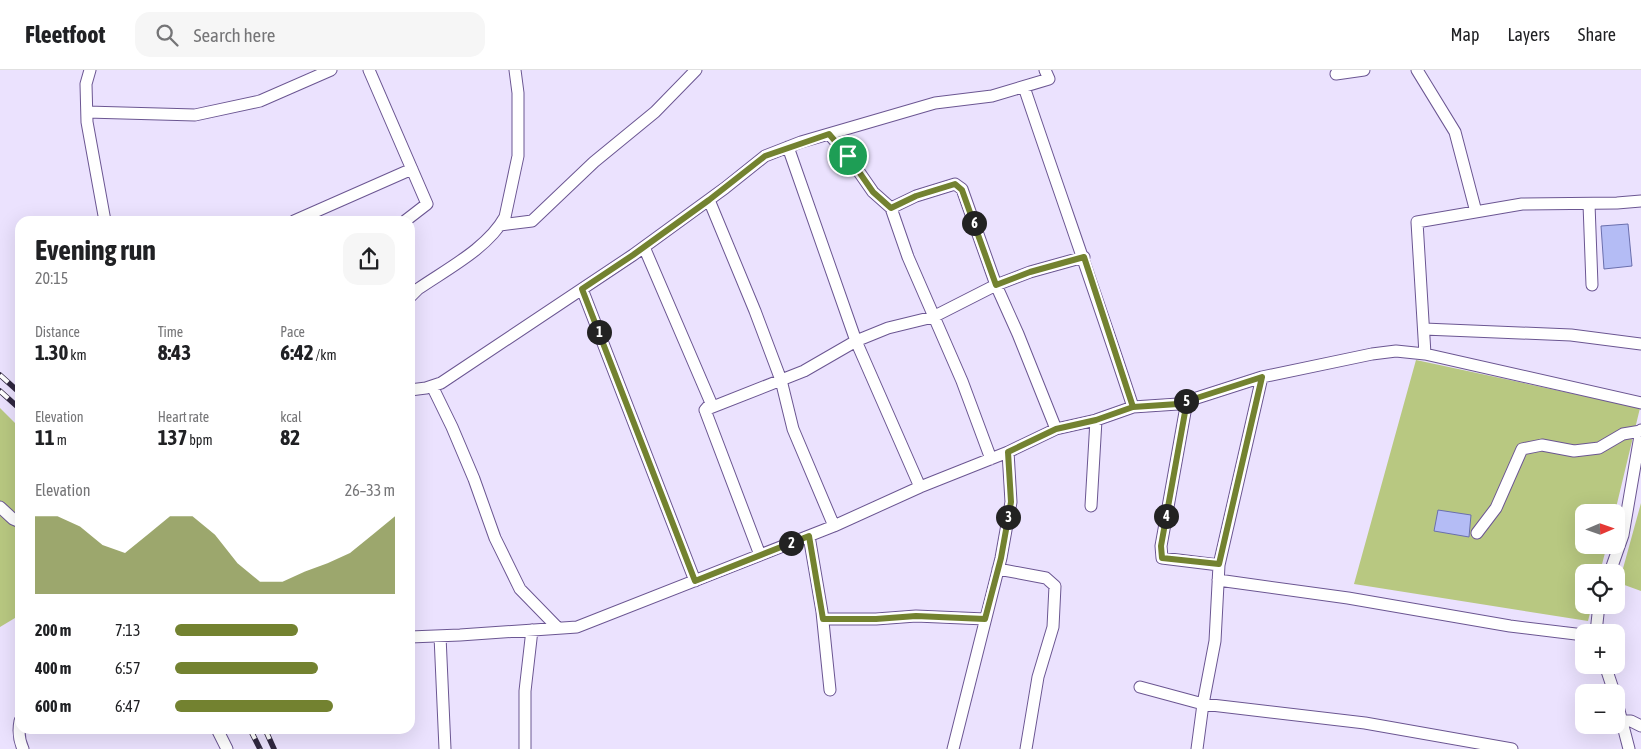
<!DOCTYPE html>
<html lang="en">
<head>
<meta charset="utf-8">
<style>
	:root { --surface:#fff; --page:#f6f6f6; --text:#202124; --muted:#757577; --line:#e0e0e0; --accent:#738230 }
	body { margin:0; font-family:"Asap Condensed",sans-serif; background:var(--page); color:var(--text); height:100vh; display:flex; flex-direction:column; font-size:19px; white-space:nowrap }
	* { box-sizing:border-box; margin:0 }
	p { font-size:16px; color:var(--muted) }
	.icon { flex:none; width:28px; height:28px; fill:none; stroke:currentColor; stroke-width:2; stroke-linecap:round; stroke-linejoin:round }
	.map { position:relative; flex:1; overflow:hidden }
	.panel { position:absolute; left:15px; top:146px; width:400px; height:518px; display:flex; flex-direction:column; background:var(--surface); border-radius:15px; box-shadow:0 5px 20px #0002 }
	.panel>* { flex:none }
	.needle { width:32px; rotate:88deg }
	.tools { position:absolute; left:1575px; top:434px; display:grid; gap:10px }
	.tools a { display:grid; place-items:center; width:50px; height:50px; border-radius:10px; background:var(--surface); box-shadow:0 5px 20px #0002; font-size:25px }
	.pin { position:absolute; display:grid; place-items:center; width:42px; height:42px; color:#fff; margin:-21px; border:2px solid #fff; border-radius:50%; box-shadow:0 1px 5px #0007 }
	.km { position:absolute; width:25px; height:25px; margin:-12px; border-radius:50%; background:#222; color:#fff; font-size:14px; line-height:25px; text-align:center }
	.round { display:grid; place-items:center; flex:none; width:52px; height:52px; border-radius:15px; background:var(--page) }
	.overview { display:flex; align-items:center; justify-content:space-between; height:85px; padding:0 20px }
	h1 { font-size:28px; font-weight:700; line-height:38px }
	.figures { display:grid; grid-template-columns:repeat(3,1fr); gap:8px; height:85px; padding:5px 20px }
	.figures div { display:grid; align-content:center }
	.figures b { font-size:21px; font-weight:700 }
	.figures small { font-size:14px; font-weight:400 }
	.figures p { font-size:14px }
	.chart { height:140px; padding:10px 20px }
	.chart p { display:flex; justify-content:space-between }
	.chart svg { width:100%; height:90px; margin-top:5px; fill:var(--accent); opacity:.7 }
	ul { padding:0 20px; list-style:none; font-size:16px }
	li { display:grid; grid-template-columns:80px 60px 1fr; align-items:center; height:38px }
	li i { height:12px; border-radius:6px; background:var(--accent) }
	header { display:flex; align-items:center; gap:30px; box-sizing:border-box; height:70px; padding:0 25px; background:var(--surface); border-bottom:1px solid var(--line) }
	header strong { font-size:24px }
	nav { display:flex; gap:28px; margin-inline-start:auto; font-size:18px }
	.search { width:350px; height:45px; background:var(--page); display:flex; align-items:center; gap:12px; box-sizing:border-box; padding:0 18px; border-radius:15px; color:var(--muted); font-size:19px }
	.map>svg:first-child { display:block }
	.green { fill:#b8c881 }
	.building { fill:#b4bcf5; stroke:#6a6fad }
	.lines { fill:none; stroke-linecap:round; stroke-linejoin:round }
	.street-casing { stroke:#6b5692; stroke-width:13 }
	.street { stroke:#fff; stroke-width:11 }
	.rail-casing { stroke:#302740; stroke-width:5.5 }
	.rail { stroke:#fff; stroke-width:4; stroke-dasharray:11; stroke-linecap:butt }
	.route-casing { stroke:#fff; stroke-width:10 }
	.route { stroke:#738230; stroke-width:6 }
</style>
</head>
<body>
<header>
<strong>Fleetfoot</strong>
<div class="search"><svg class="icon" aria-label="search" viewBox="0 0 24 24"><circle cx="10" cy="10" r="6"/><path d="M15 15l6 6"/></svg>Search here</div>
<nav><a>Map</a><a>Layers</a><a>Share</a></nav>
</header>
<div class="map">
<svg width="1641" height="679" viewBox="0 0 1641 679">
	<rect width="100%" height="100%" fill="#ebe2fe"/>
	<path class="green" d="M1416 290 1640 338 1615 442H1584V475H1607L1600 502H1584V535H1592L1588 551 1354 514Z
		M0 338 20 358V545L0 557Z
		M1641 433V521L1619 513Z"/>
	<path class="building" d="M1628 154 1632 196 1604 199 1601 156Z
		M1438 440 1471 445 1469 467 1434 461Z"/>
	<g class="lines">
		<g class="street-casing">
			<path id="street" d="M90 0 86 14 87 52 105 151
				M369 0 427 134 405 151
				M1417 0 1455 62 1476 142
				M1336 4 1364 0
				M1024 17C1060 124 1098 230 1133 337
				M87 42 195 45 260 31 331 0
				M829 64 848 86 873 122 891 138 908 187 962 311 991 389
				M788 77 856 271 920 417
				M709 130 755 241 781 310 793 359 834 456
				M1589 134 1592 215
				M891 138 916 126 955 114 962 119 996 215 1018 264 1056 359
				M294 151 412 99
				M500 155 532 151 594 92 655 42 696 0
				M644 177 711 333 705 340
				M582 219 695 511
				M410 227 418 219C447 199 488 178 505 147L518 86V23L515 0
				M1424 259 1571 265 1641 274
				M1425 284 1417 152 1522 134 1617 133 1641 131
				M432 316 452 357 474 409 495 468 520 519 558 558
				M410 320 426 318 441 313 633 185 725 118 765 86 801 72 935 33 992 26 1049 9 1045 0
				M1187 331 1161 476 1162 488 1219 495
				M705 340 804 301 856 271 888 258 933 247 996 215 1030 202 1084 187
				M705 340 760 485
				M1091 436 1096 350
				M0 437 13 449 20 452
				M1477 463 1496 438 1522 379 1542 375 1574 381 1599 378 1623 364 1641 361
				M809 466 822 542 830 620
				M998 499 1046 508 1055 516 1053 557 1038 607 1026 679
				M1610 502 1623 465 1641 360
				M1218 510 1348 528 1510 556 1584 565
				M823 549H876L916 546 985 549
				M1597 560 1616 562
				M1596 562 1599 535
				M440 566 445 679
				M410 567 460 565 577 557 834 456 920 417 1008 382 1056 359 1096 350 1133 337 1178 334 1262 307 1372 284 1396 281 1425 284 1641 333
				M1605 595 1614 622
				M1140 617 1203 634 1365 653 1512 679
				M1616 629 1629 679
				M20 651C18 661 19 670 23 679
				M1623 651H1631L1641 656
				M217 659 227 679
				M525 679V621L532 560
				M953 679 1001 488 1011 432 1008 382
				M1197 679 1203 634 1215 571 1219 495 1262 307"/>
		</g>
		<use href="#street" class="street"/>
		<g class="rail-casing">
			<path id="rail" d="M0 305 20 323
				M0 321 20 339
				M250 659 260 679
				M265 659 274 679"/>
		</g>
		<use href="#rail" class="rail"/>
	</g>
	<g class="lines">
		<g class="route-casing">
			<path id="route" d="M848 86 829 64 765 86 709 130 633 185 582 219 695 511 809 466 823 549H876L916 546 985 549 1001 488 1011 432 1008 382 1056 359 1096 350 1133 337 1178 334 1187 331 1161 476 1162 488 1219 494 1262 307 1178 334 1133 337 1084 187 1030 202 996 215 962 120 955 114 916 126 891 138 873 122 848 86"/>
		</g>
		<use href="#route" class="route"/>
	</g>
</svg>
<div class="tools">
<a><svg class="needle" viewBox="-14 -14 28 28"><path d="M0-13l5 13h-10z" fill="#e53935"/><path d="M0 13l5-13h-10z" fill="#757577"/></svg></a>
<a><svg class="icon" aria-label="locate" viewBox="0 0 24 24"><circle cx="12" cy="12" r="6"/><path d="M12 2v4M12 18v4M2 12h4M18 12h4"/></svg></a>
<a>+</a>
<a>−</a>
</div>
<div class="pin" style="left:848px;top:86px;background:#1e9e55"><svg class="icon" aria-label="arrive" viewBox="0 0 24 24"><path d="M6 21V4h12l-3 4 3 4H6"/></svg></div>
<b class="km" style="left:599px;top:262px">1</b>
<b class="km" style="left:791px;top:473px">2</b>
<b class="km" style="left:1008px;top:447px">3</b>
<b class="km" style="left:1166px;top:446px">4</b>
<b class="km" style="left:1186px;top:331px">5</b>
<b class="km" style="left:974px;top:153px">6</b>
<section class="panel">
<div class="overview"><div><h1>Evening run</h1><p>20:15</p></div><a class="round"><svg class="icon" aria-label="share" viewBox="0 0 24 24"><path d="M12 15V3M7 8l5-5 5 5M5 13v7h14v-7"/></svg></a></div>
<div class="figures">
<div><p>Distance</p><b>1.30<small> km</small></b></div>
<div><p>Time</p><b>8:43</b></div>
<div><p>Pace</p><b>6:42<small> /km</small></b></div>
</div>
<div class="figures">
<div><p>Elevation</p><b>11<small> m</small></b></div>
<div><p>Heart rate</p><b>137<small> bpm</small></b></div>
<div><p>kcal</p><b>82</b></div>
</div>
<div class="chart"><p><span>Elevation</span>26–33 m</p>
<svg viewBox="0 0 160 44" preserveAspectRatio="none"><path d="M0 44V6L10 6L20 11L30 20L40 24L50 15L60 6L70 6L80 15L90 29L100 38L110 38L120 33L130 29L140 24L150 15L160 6V44z"/></svg>
</div>
<ul>
<li><b>200 m</b>7:13<i style="width:56%"></i></li>
<li><b>400 m</b>6:57<i style="width:65%"></i></li>
<li><b>600 m</b>6:47<i style="width:72%"></i></li>
</ul>
</section>
</div>
</body>
</html>
